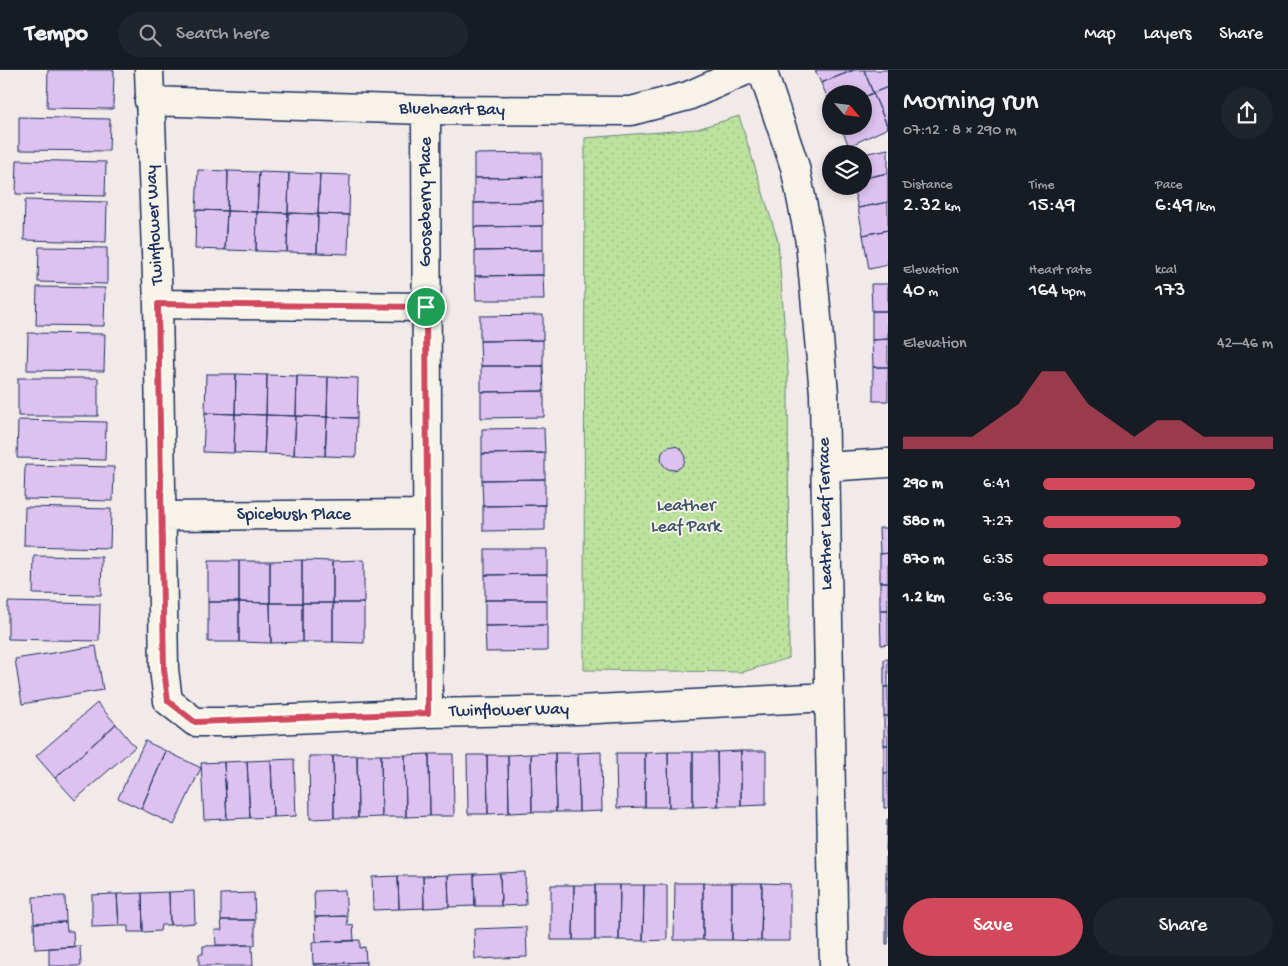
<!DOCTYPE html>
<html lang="en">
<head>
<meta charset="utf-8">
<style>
	:root { --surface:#171b24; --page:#20242c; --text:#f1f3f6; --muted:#9ea1a6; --line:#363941; --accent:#d1495b }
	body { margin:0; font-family:"Gochi Hand",sans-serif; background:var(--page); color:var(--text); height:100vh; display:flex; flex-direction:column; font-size:19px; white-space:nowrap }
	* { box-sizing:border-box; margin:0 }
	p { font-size:16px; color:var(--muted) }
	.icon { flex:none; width:28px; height:28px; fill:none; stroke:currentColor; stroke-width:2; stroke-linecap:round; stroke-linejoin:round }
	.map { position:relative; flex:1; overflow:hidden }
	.drawer { display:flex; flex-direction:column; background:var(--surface); width:400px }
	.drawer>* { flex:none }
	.needle { width:32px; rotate:118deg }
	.controls { position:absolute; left:822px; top:15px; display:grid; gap:10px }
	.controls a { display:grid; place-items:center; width:50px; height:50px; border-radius:50%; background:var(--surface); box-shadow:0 2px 8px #0003; font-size:25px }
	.pin { position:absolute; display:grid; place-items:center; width:42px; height:42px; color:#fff; margin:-21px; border:2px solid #fff; border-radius:50%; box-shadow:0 1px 5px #0007 }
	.round { display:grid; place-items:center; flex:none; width:52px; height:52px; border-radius:26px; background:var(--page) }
	.headline { display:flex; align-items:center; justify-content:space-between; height:85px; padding:0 15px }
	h1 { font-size:28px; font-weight:600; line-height:38px }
	.figures { display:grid; grid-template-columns:repeat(3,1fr); gap:8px; height:85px; padding:5px 15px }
	.figures div { display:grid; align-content:center }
	.figures b { font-size:21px; font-weight:600 }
	.figures small { font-size:14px; font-weight:400 }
	.figures p { font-size:14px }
	.chart { height:140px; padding:10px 15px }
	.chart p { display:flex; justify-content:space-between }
	.chart svg { width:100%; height:90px; margin-top:5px; fill:var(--accent); opacity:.7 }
	.primary-button { display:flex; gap:10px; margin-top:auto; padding:10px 15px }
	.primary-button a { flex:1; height:58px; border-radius:30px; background:var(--accent); color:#fff; font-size:20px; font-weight:600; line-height:58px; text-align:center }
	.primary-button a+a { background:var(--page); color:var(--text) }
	ul { padding:0 15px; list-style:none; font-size:16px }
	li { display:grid; grid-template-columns:80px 60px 1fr; align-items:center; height:38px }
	li i { height:12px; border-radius:6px; background:var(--accent) }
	header { display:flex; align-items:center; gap:30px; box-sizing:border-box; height:70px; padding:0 25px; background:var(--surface); border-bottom:1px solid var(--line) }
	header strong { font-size:24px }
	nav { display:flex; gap:28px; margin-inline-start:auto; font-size:18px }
	.search { width:350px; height:45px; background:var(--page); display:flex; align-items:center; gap:12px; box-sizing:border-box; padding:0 18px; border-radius:28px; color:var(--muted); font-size:19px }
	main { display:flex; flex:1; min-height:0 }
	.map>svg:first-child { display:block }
	.park { fill:url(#park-dots); stroke:#6c887e }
	.building { fill:#ddc1ef; stroke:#1b2f5e }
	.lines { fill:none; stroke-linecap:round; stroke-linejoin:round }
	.minor-casing { stroke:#1b2f5e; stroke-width:31 }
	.minor { stroke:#f7f3e8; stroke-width:28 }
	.route-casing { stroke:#fff; stroke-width:10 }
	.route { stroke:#d1495b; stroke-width:6 }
	.labels { text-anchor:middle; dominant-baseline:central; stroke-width:4; stroke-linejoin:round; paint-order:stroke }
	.street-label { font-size:18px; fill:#1b2f5e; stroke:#f7f3e8 }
	.park-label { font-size:18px; fill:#3b536b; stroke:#f7f3e8 }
</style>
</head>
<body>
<header>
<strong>Tempo</strong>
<div class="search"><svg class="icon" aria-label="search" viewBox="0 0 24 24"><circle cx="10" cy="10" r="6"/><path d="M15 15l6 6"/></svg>Search here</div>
<nav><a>Map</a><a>Layers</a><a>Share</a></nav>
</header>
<main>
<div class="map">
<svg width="888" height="896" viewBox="0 0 888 896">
	<defs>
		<pattern id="park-dots" width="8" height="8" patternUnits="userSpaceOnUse" patternTransform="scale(1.25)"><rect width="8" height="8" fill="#bce29d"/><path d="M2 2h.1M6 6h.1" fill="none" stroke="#a1c28a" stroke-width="1.8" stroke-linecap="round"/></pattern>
	</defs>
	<rect width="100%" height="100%" fill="#f2e9e9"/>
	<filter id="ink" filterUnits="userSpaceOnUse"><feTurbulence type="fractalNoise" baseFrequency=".02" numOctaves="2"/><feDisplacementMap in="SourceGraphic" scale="10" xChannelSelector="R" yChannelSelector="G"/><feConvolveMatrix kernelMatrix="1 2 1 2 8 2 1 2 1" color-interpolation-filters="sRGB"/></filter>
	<g filter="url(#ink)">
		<path class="park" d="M739 46 778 171 788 304 789 588 743 602 584 600 585 68 697 59Z"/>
		<path class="building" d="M48 0H114L113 39 47 38Z
			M815 0H854L821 13Z
			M854 0H864L873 23 864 27V24H831V35L821 13Z
			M864 0H888V17L873 23Z
			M888 17V57L873 23Z
			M873 23 888 58 849 76 840 56H864V27Z
			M19 47 110 49 109 81 19 80Z
			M888 79V103L864 108 863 84Z
			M542 83V107L474 108V84Z
			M17 90 106 92 105 126 16 124Z
			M198 100 228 101 227 141 196 140Z
			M228 101 259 102 257 142 227 141Z
			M259 102 289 103 288 143 257 142Z
			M289 103 320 104 318 144 288 143Z
			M888 103V132L858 138 853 116H864V108Z
			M320 104 350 105 349 145 318 144Z
			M542 107V132L474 133V108Z
			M25 130 107 132 106 172 24 170Z
			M542 132 543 156 474 157V133Z
			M888 132V160L863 165 858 138Z
			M196 140 227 141 225 180 195 179Z
			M227 141 257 142 256 181 225 180Z
			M257 142 288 143 287 182 256 181Z
			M288 143 318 144 317 183 287 182Z
			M318 144 349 145 348 184 317 183Z
			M543 156V180L475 181 474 157Z
			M888 160V195L869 199 863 165Z
			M39 177 107 178V214L38 212Z
			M543 180V205L475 206V181Z
			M543 205 544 230H476L475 206Z
			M871 214H888V241H872Z
			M37 217 105 218 104 256 36 255Z
			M872 241H888V269L872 270Z
			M543 245V270L480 271V246Z
			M28 263 105 264 104 301 27 300Z
			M888 269V297H873L872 270Z
			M543 270V296H481L480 271Z
			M481 296H543L544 321 481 322Z
			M873 297H888V331H873Z
			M206 304H236L235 344 205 343Z
			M236 304 267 305 266 345 235 344Z
			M267 305 297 306 296 346 266 345Z
			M297 306 328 307 327 347 296 346Z
			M328 307 358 308 357 348 327 347Z
			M18 308H98V346H18Z
			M544 321V347L481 348V322Z
			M205 343 235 344 234 383 203 382Z
			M235 344 266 345 264 384 234 383Z
			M266 345 296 346 294 385 264 384Z
			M296 346 327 347 325 386 294 385Z
			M327 347 357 348 356 387 325 386Z
			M18 350 106 352 105 390 17 388Z
			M544 358 545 383 482 384V359Z
			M661 388a12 12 0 1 1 24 0a12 12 0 1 1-24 0Z
			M545 383V409L482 410V384Z
			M25 395 114 397 113 431 24 429Z
			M545 409V435L483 436 482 410Z
			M545 435V460L483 461V436Z
			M25 437 111 439 110 478 24 476Z
			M879 458H888V483L880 484Z
			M485 479H547V504L485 505Z
			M888 483V512H880V484Z
			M34 486 102 487 101 525 33 524Z
			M302 490V533H270V491Z
			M302 490 333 491V533H302Z
			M364 490V533H333V491Z
			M208 491H239V532H208Z
			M239 491H270V533L239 532Z
			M547 504V530H485V505Z
			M880 512H888V540H880Z
			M485 530H547V555L485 556Z
			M8 532 100 534 99 571 8 569Z
			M208 532H239V572H208Z
			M239 532 270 533 271 573 239 572Z
			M270 533H302V572L271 573Z
			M302 533H333V572H302Z
			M333 533H364V573L333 572Z
			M880 540H888V574L881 575Z
			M547 555V581L486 582 485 556Z
			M96 576 103 620 22 634 15 589Z
			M884 589H888V617H884Z
			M884 617H888V646H884Z
			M97 633 116 654 55 708 36 686Z
			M884 646H888V675H884Z
			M116 654 135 677 75 730 55 708Z
			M145 671 166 681 141 739 118 728Z
			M884 675H888V703H884Z
			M166 681 201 698 174 755 141 739Z
			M741 681H766V735L741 736Z
			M741 681V736H718L717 682Z
			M601 682 602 741 579 742 578 683Z
			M668 682 669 737H645V683Z
			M668 682H693V737H669Z
			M693 682H717L718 736 693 737Z
			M555 683H578L579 742H556Z
			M555 683 556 742H532L531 684Z
			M616 683H645V737L617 738Z
			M429 684H453L454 746H430Z
			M429 684 430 746 406 747 405 685Z
			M531 684 532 742 509 743 508 685Z
			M357 685H381L382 747 358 748Z
			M357 685 358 748H334L333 686Z
			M381 685H405L406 747H382Z
			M467 685H487L488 744H468Z
			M487 685H508L509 743 488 744Z
			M309 686H333L334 748 310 749Z
			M294 689 296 746 273 747 271 690Z
			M271 690 273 747 250 748 247 691Z
			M247 691 250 748 227 749 224 692Z
			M224 692 227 749 204 750 201 693Z
			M884 703H888V738H884Z
			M887 749H888V778H886Z
			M886 778H888V807H886Z
			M525 802 526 835 501 836 500 803Z
			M500 803 501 836H475L474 804Z
			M474 804 475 836 449 837 448 805Z
			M448 805 449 837 424 838 423 806Z
			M398 806 399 839 373 840 372 807Z
			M398 806H423L424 838 399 839Z
			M886 807H888V837H886Z
			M675 813H703V870H674Z
			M703 813H732V870H703Z
			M732 813H762L761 871 732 870Z
			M762 813 790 814V871H761Z
			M551 815H574L573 870H551Z
			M574 815H595V870H573Z
			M595 815H620L619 870H595Z
			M620 815H644L643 871 619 870Z
			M644 815H667V870L643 871Z
			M345 820 347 846 315 847 314 821Z
			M194 821 195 853 170 855 169 822Z
			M169 822 170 855H161L160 861 143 862 142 823Z
			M142 823 143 862H128V856H119L117 824Z
			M254 823 255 850H221V824Z
			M117 824 119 856 92 857V825Z
			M65 826 66 852 34 853 33 827Z
			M886 837H888V874H886Z
			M347 846 348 856 353 855 354 871 316 872 315 847Z
			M221 850H255V875H216L215 860H222Z
			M66 852 67 861H73L74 877 35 879 34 853Z
			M526 857 527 887 475 889 474 859Z
			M360 870V878L365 877 366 892 313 894 312 872Z
			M252 875 253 896H199V884H203V876Z
			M80 876 81 896H49V878Z
			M366 892V896H314L313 894Z"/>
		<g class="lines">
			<g class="minor-casing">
				<path id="minor" d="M149 0 158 234 164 599 168 631 195 652H226L428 643 578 640 829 627
					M762 0 795 97 810 172 824 323 834 896
					M149 31 426 40 631 41 688 26 747 0
					M426 40 428 643
					M158 234 426 237
					M826 397 888 393
					M163 446 426 444"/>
			</g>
			<use href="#minor" class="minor"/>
		</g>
	</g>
	<g class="lines" filter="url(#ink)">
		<g class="route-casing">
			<path id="route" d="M158 234 426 237 428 643 195 652 168 631 164 599Z"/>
		</g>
		<use href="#route" class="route"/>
	</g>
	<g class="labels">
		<g class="street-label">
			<text transform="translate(452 40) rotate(1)">Blueheart Bay</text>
			<text transform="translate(426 132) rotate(-90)">Gooseberry Place</text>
			<text transform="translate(155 155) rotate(-93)">Twinflower Way</text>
			<text transform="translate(826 444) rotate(-91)">Leather Leaf Terrace</text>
			<text x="294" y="445">Spicebush Place</text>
			<text transform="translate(509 641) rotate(-1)">Twinflower Way</text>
		</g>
		<g class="park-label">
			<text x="686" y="436">Leather<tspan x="686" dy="21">Leaf Park</tspan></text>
		</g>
	</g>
</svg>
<div class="controls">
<a><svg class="needle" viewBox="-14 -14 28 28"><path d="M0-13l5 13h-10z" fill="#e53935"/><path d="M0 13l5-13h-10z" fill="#9ea1a6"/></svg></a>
<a><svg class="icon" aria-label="layers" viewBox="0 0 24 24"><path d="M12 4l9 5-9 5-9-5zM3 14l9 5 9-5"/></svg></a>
</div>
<div class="pin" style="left:426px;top:237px;background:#1e9e55"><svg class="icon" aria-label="arrive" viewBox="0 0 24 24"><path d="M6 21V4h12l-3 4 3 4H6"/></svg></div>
</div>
<section class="drawer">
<div class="headline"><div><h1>Morning run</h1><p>07:12 · 8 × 290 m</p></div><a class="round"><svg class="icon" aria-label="share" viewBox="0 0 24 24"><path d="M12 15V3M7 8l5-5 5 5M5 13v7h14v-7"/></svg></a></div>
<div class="figures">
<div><p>Distance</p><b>2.32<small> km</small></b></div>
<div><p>Time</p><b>15:49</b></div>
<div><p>Pace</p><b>6:49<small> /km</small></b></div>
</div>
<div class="figures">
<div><p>Elevation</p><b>40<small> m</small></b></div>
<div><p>Heart rate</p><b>164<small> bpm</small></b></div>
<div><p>kcal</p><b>173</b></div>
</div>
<div class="chart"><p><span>Elevation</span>42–46 m</p>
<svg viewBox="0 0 160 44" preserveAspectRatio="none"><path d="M0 44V38L10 38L20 38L30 38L40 30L50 22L60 6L70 6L80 22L90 30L100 38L110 30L120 30L130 38L140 38L150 38L160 38V44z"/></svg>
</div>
<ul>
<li><b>290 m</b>6:41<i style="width:92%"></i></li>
<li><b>580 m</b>7:27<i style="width:60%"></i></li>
<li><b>870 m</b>6:35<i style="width:98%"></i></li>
<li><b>1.2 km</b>6:36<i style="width:97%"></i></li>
</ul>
<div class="primary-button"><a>Save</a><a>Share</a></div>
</section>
</main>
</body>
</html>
